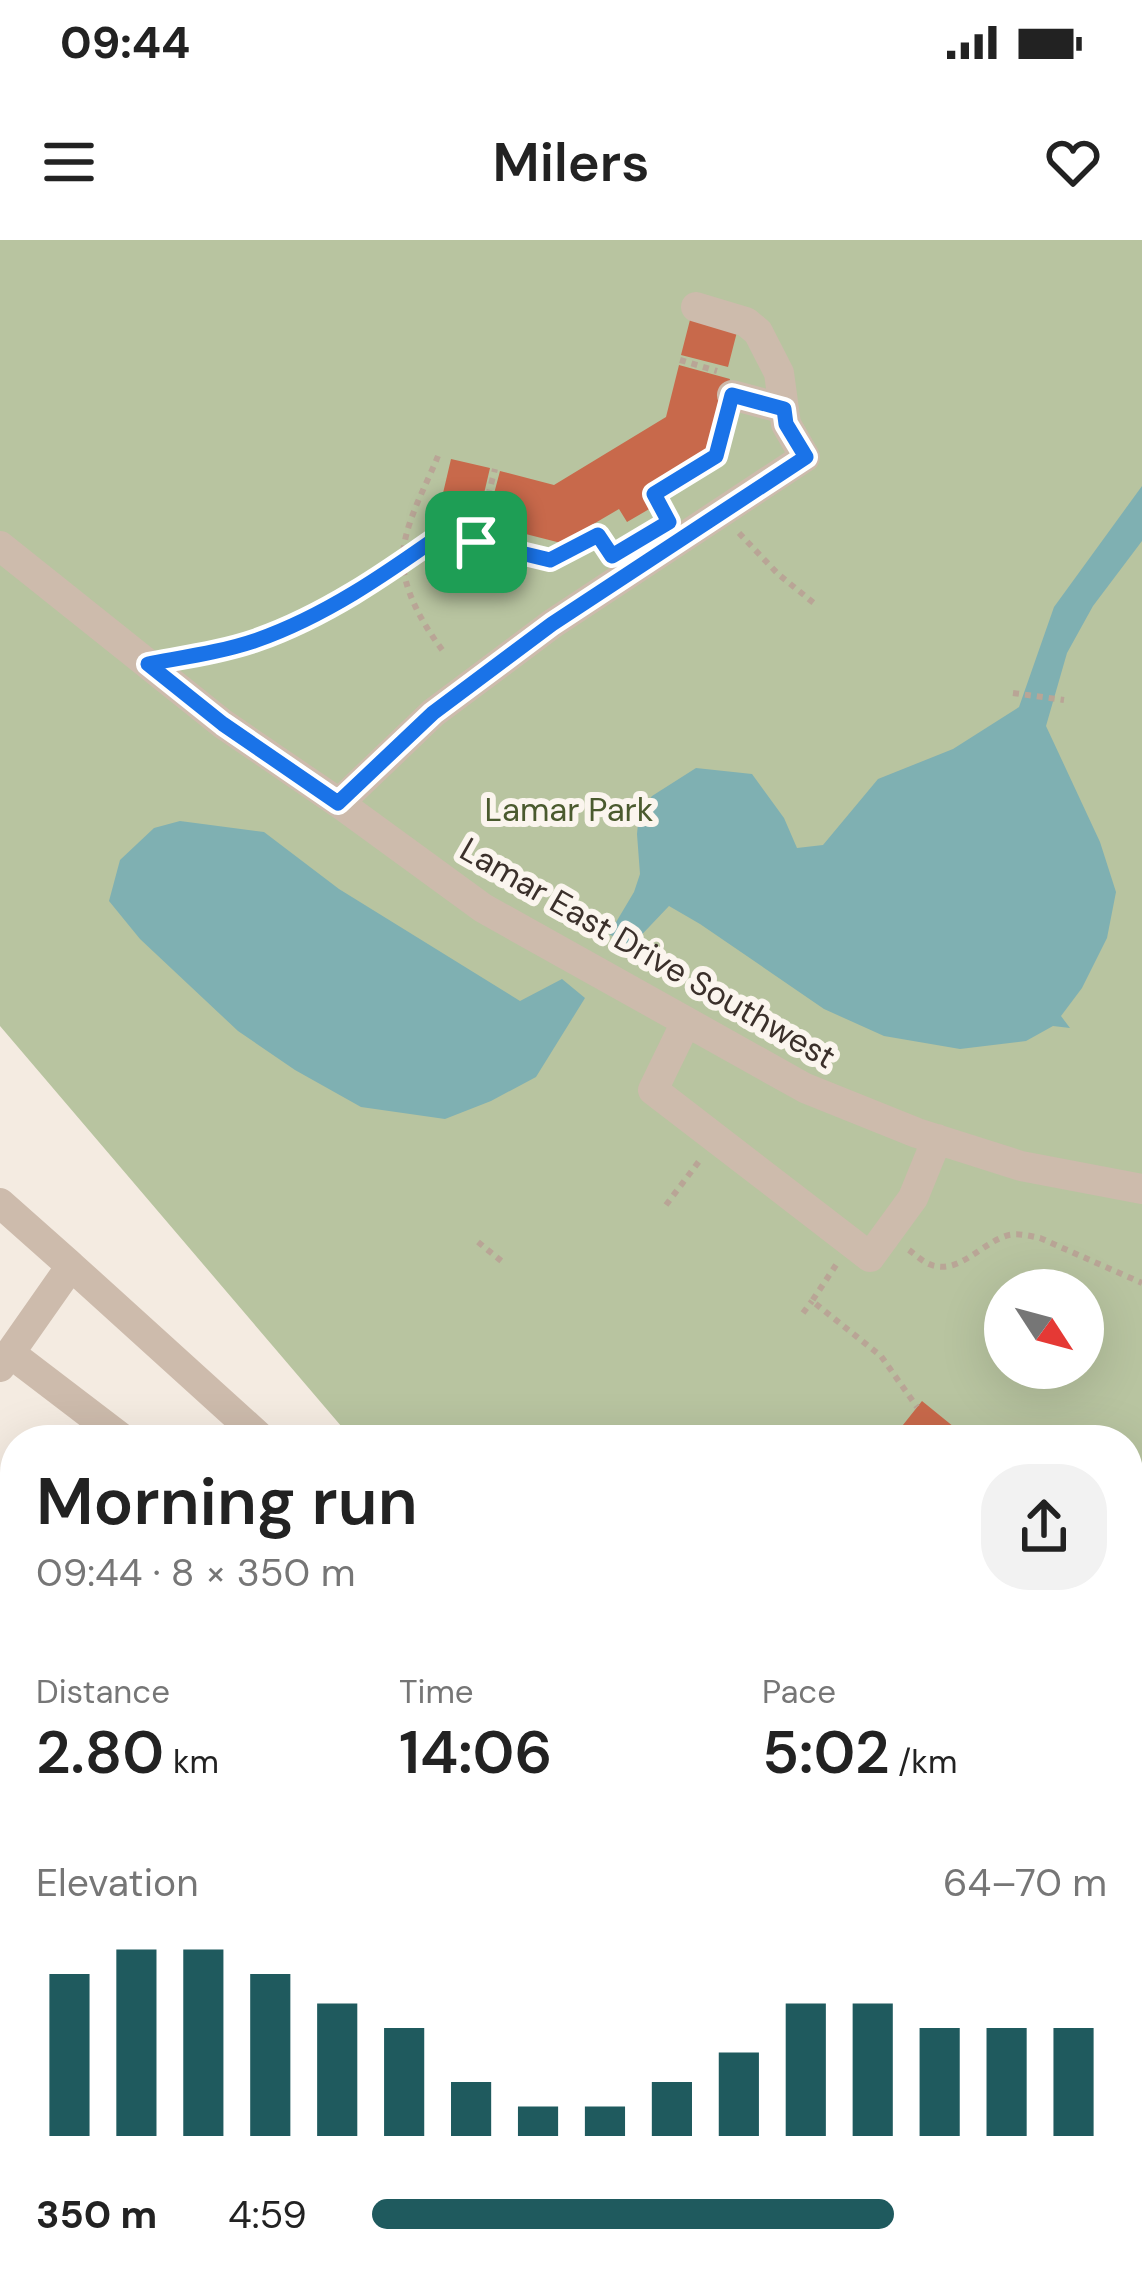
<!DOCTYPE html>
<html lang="en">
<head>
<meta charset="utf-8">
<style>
	:root { --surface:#fff; --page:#f2f2f2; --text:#222; --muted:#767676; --accent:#1f5a5e }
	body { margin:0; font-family:"DM Sans",sans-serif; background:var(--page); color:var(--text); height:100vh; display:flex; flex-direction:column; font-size:45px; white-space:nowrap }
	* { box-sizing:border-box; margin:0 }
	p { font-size:39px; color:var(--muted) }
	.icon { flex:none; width:66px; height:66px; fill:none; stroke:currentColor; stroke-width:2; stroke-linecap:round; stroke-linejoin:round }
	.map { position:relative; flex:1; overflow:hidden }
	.panel { position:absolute; left:0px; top:1185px; width:1143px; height:861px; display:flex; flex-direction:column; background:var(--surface); border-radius:48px 48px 0 0; box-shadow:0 12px 48px #0002 }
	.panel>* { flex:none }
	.needle { width:78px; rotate:126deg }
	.tools { position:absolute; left:984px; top:1029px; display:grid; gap:24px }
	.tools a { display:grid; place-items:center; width:120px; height:120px; border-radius:50%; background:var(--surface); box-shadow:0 12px 48px #0002; font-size:60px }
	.pin { position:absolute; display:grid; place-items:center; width:102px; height:102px; color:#fff; margin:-51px; border-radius:24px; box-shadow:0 6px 18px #0006 }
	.round { display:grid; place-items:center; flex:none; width:126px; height:126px; border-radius:48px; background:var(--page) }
	.overview { display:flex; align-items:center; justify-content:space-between; height:204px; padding:0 36px }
	h1 { font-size:66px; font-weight:600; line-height:90px }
	.stats { display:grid; grid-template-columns:repeat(3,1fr); gap:18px; height:204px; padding:12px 36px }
	.stats div { display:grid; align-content:center }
	.stats b { font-size:60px; font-weight:600 }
	.stats small { font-size:33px; font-weight:400 }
	.stats p { font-size:33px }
	.chart { height:336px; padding:24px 36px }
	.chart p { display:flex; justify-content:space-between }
	.chart svg { width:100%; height:216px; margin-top:12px; stroke:var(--accent); stroke-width:6 }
	ul { padding:0 36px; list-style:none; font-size:39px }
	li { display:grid; grid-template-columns:192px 144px 1fr; align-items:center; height:90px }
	li i { height:30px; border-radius:15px; background:var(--accent) }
	.status { display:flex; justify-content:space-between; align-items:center; height:84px; padding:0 60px; background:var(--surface); direction:ltr }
	.status svg { height:33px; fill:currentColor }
	header { display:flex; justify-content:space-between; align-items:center; height:156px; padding:0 36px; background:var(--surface); font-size:54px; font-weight:600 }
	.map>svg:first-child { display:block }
	.green { fill:#b8c4a0; fill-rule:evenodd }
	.water { fill:#7fb0b2 }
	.building { fill:#c8694b }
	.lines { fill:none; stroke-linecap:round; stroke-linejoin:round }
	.path { stroke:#b9a596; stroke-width:6; stroke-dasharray:6 6; stroke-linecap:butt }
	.minor { stroke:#cdbbac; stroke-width:30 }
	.major { stroke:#7d675c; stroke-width:30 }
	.route-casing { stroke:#fff; stroke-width:24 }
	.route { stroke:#1a73e8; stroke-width:15 }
	.labels { text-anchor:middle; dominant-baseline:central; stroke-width:12; stroke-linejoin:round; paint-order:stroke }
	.park-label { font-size:33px; fill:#4a5a2e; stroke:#fbf5ee }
	.street-label { font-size:33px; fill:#3b302b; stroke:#fbf5ee }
</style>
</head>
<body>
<div class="status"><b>09:44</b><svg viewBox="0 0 49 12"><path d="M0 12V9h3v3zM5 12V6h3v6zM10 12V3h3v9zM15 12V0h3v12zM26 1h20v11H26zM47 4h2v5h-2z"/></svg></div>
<header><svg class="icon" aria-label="menu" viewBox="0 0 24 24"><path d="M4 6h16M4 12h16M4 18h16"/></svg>Milers<svg class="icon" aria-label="heart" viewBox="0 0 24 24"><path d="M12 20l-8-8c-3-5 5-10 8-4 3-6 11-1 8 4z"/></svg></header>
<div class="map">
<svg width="1142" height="2045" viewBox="0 0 1142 2045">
	<rect width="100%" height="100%" fill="#f4ebe1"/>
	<path class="green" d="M0 0H1142V1816L1128 1805V1200H353L0 786ZM1005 1050H1083V1128H1005Z"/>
	<path class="water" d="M1142 246V301L1093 366 1067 413 1046 486 1100 602 1116 652 1107 698 1082 748 1061 776 1070 788 1053 786 1026 801 960 809 884 796 824 769 700 684 669 666 631 706 609 694 634 652 640 634 637 594 639 573 652 556 696 528 752 534 784 578 797 608 823 605 878 539 953 509 1019 467 1054 367Z
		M180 581 264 592 339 649 520 761 562 739 585 758 536 837 491 861 445 879 361 867 295 830 238 791 140 699 109 661 120 620 154 588Z"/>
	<path class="building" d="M691 76 738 88 728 127 681 115Z
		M679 125 730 139 711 213 643 254 651 268 627 282 619 269 561 303 486 284 500 231 554 245 666 177Z
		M451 219 490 228 479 275 440 266Z
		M922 1161 954 1187 944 1200H901L895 1195Z
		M0 1428 15 1438V1469L3 1486 0 1483Z
		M7 1986 15 1992V2031H33L23 2045H0V1996Z
		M737 2031H833L841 2037 836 2045H727Z"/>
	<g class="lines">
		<path class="path" d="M680 120 717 131
			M438 216C426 246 405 282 403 315 401 348 424 386 443 411
			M665 274 654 254 715 216 725 181
			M739 293 778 334 815 364
			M476 302 495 229
			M187 417C284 401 364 349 442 294L550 320 598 295 610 312
			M1013 453 1064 460
			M666 965 700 920
			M478 1002 505 1024
			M909 1010C917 1016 925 1024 935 1026 962 1032 984 1001 1009 995 1020 993 1030 996 1040 998L1142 1043
			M836 1025 812 1061 881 1116 917 1167
			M803 1073 812 1061"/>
		<path class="minor" d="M732 155 784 169
			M0 306 223 484 339 563 483 668 805 848 917 893 1021 926 1142 949
			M339 563 433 473 552 384 805 217 786 184 779 133 758 92 746 82 696 67
			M686 782 653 850 870 1017 913 958 937 899
			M0 963 71 1026 10 1113
			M71 1026 263 1200
			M0 1127 10 1113 124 1200
			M0 1606 15 1618
			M0 1733 15 1744
			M964 2031 984 2045
			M100 2045 111 2031
			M906 2045 920 2031"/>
		<path class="major" d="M0 1250 15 1260
			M1106 2031 1125 2045"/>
	</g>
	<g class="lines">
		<g class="route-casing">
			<path id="route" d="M732 155 784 169 786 184 806 217 552 384 433 473 338 563 223 484 148 424C185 417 222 412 257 400 325 376 384 335 442 294L550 320 598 295 612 316 669 282 654 254 716 216Z"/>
		</g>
		<use href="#route" class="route"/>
	</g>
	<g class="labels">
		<g class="park-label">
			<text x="569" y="569">Lamar Park</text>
		</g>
		<g class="street-label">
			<text transform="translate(648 713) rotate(30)">Lamar East Drive Southwest</text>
		</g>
	</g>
</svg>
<div class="tools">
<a><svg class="needle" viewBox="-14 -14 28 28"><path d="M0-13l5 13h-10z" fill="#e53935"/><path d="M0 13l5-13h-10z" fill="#767676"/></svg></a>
</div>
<div class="pin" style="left:476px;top:302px;background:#1e9e55"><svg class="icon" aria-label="arrive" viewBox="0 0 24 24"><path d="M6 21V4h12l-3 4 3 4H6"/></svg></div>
<section class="panel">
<div class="overview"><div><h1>Morning run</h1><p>09:44 · 8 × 350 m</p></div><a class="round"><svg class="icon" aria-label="share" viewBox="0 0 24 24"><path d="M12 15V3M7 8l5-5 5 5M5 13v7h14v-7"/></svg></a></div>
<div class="stats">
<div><p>Distance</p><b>2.80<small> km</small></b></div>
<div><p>Time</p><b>14:06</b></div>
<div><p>Pace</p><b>5:02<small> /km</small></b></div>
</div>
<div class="chart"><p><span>Elevation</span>64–70 m</p>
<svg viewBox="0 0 160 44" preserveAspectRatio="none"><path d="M5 44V11M15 44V6M25 44V6M35 44V11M45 44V17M55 44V22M65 44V33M75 44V38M85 44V38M95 44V33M105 44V27M115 44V17M125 44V17M135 44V22M145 44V22M155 44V22"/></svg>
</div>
<ul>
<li><b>350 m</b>4:59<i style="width:71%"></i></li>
</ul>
</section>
</div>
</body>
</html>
